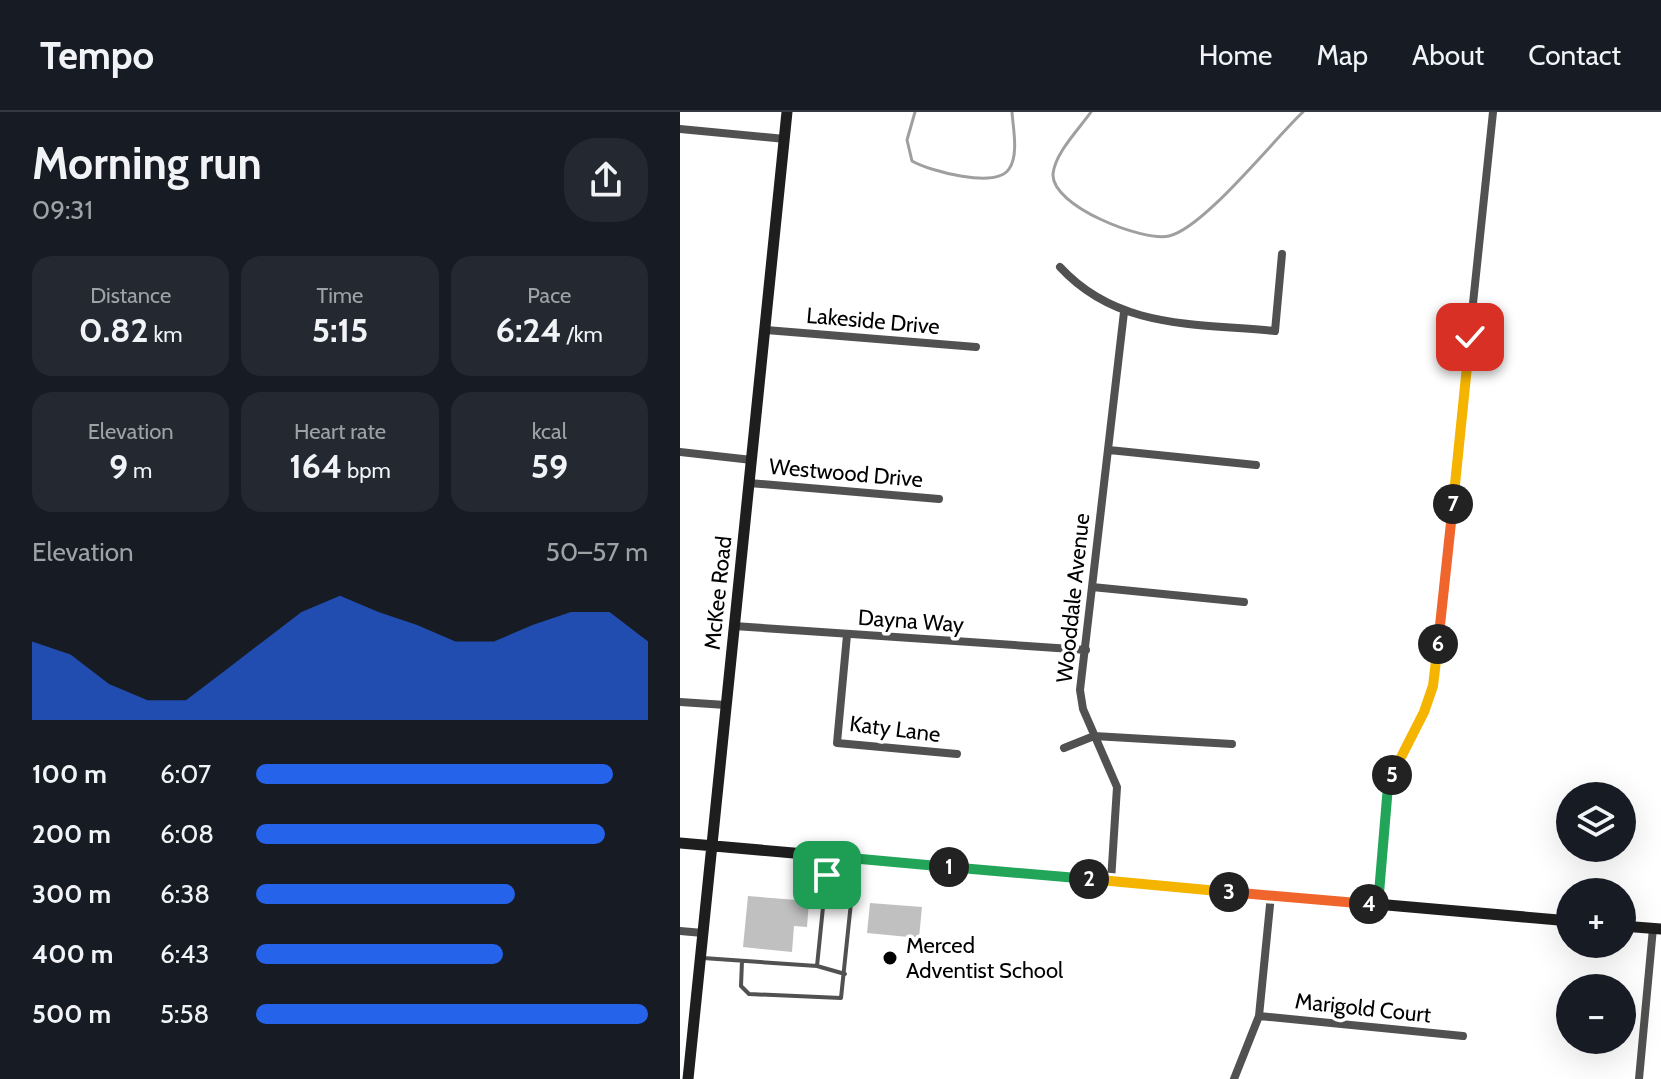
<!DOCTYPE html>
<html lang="en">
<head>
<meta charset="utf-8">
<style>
	:root { --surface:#171b24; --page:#242831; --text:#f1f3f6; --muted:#9ea1a6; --line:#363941; --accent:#2563eb }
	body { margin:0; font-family:Cabin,sans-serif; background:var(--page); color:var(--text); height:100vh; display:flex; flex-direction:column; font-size:30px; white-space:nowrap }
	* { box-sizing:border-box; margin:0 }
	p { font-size:26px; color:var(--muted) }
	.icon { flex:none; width:44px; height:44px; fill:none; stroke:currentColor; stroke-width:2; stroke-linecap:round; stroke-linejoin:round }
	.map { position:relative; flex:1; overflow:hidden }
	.details { display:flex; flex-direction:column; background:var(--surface); width:680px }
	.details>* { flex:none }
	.buttons { position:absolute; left:876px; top:670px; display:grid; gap:16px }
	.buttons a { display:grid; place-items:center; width:80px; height:80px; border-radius:50%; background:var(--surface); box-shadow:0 8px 32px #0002; font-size:40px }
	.pin { position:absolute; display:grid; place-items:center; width:68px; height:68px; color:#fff; margin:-34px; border-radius:16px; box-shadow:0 4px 12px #0006 }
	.km { position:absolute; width:40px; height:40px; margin:-20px; border-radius:50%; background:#222; color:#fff; font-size:22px; line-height:40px; text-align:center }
	.round { display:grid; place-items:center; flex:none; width:84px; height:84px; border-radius:32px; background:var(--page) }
	.summary { display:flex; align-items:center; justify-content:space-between; height:136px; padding:0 32px }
	h1 { font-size:44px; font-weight:800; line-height:60px }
	.stats { display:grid; grid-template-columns:repeat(3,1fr); gap:12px; height:136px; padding:8px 32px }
	.stats div { display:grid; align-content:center; border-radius:20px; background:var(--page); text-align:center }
	.stats b { font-size:34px; font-weight:800 }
	.stats small { font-size:22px; font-weight:400 }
	.stats p { font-size:22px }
	.chart { height:224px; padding:16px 32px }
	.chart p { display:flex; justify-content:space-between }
	.chart svg { width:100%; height:144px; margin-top:8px; fill:var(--accent); opacity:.7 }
	ul { padding:0 32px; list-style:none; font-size:26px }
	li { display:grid; grid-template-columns:128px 96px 1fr; align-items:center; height:60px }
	li i { height:20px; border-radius:10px; background:var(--accent) }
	header { display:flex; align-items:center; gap:48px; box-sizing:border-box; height:112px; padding:0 40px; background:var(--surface); border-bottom:2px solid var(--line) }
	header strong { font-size:38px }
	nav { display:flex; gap:44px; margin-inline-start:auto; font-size:28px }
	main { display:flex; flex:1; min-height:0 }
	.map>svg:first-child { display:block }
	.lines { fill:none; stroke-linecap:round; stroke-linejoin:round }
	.stream { stroke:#9f9f9f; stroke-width:3 }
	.building { fill:#c0c0c0 }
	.lane { stroke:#515151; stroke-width:4 }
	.street { stroke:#515151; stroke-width:8 }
	.secondary { stroke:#1e1e1e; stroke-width:11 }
	.split-1-casing { stroke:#fff; stroke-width:16 }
	.split-2-casing { stroke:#fff; stroke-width:16 }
	.split-3-casing { stroke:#fff; stroke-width:16 }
	.split-4-casing { stroke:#fff; stroke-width:16 }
	.split-5-casing { stroke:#fff; stroke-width:16 }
	.split-6-casing { stroke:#fff; stroke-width:16 }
	.split-7-casing { stroke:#fff; stroke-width:16 }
	.split-8-casing { stroke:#fff; stroke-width:16 }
	.split-1 { stroke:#22a559; stroke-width:10 }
	.split-2 { stroke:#22a559; stroke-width:10 }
	.split-3 { stroke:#f5b400; stroke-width:10 }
	.split-4 { stroke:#f0652b; stroke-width:10 }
	.split-5 { stroke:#22a559; stroke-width:10 }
	.split-6 { stroke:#f5b400; stroke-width:10 }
	.split-7 { stroke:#f0652b; stroke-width:10 }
	.split-8 { stroke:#f5b400; stroke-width:10 }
	.poi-dot { fill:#000; stroke:#fff; stroke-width:3 }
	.labels { text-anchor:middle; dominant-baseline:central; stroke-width:7; stroke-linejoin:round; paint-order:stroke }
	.street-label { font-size:22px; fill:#000; stroke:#fff }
	.poi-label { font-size:22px; fill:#000; stroke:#fff; text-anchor:start }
</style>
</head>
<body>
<header>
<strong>Tempo</strong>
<nav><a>Home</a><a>Map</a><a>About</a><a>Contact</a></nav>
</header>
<main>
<section class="details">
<div class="summary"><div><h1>Morning run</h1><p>09:31</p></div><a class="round"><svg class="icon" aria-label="share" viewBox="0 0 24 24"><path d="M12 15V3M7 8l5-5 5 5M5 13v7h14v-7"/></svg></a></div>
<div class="stats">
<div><p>Distance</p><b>0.82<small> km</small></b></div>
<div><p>Time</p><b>5:15</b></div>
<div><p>Pace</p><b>6:24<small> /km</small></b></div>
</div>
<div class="stats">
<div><p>Elevation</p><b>9<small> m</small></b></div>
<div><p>Heart rate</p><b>164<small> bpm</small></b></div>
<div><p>kcal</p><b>59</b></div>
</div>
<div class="chart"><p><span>Elevation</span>50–57 m</p>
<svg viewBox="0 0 160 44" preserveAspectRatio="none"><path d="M0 44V20L10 24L20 33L30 38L40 38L50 29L60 20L70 11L80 6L90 11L100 15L110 20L120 20L130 15L140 11L150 11L160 20V44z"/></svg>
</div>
<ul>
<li><b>100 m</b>6:07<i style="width:91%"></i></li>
<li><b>200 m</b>6:08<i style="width:89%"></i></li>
<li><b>300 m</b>6:38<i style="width:66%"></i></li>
<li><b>400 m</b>6:43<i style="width:63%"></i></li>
<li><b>500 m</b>5:58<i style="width:100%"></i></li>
</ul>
</section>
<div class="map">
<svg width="981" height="967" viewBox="0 0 981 967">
	<rect width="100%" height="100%" fill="#fff"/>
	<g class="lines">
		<path class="stream" d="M235 0 227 28 232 49C249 59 316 77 329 57 339 43 333 16 332 0
			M411 0C399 17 375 41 373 62 371 94 463 130 489 124 524 116 594 27 623 0"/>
	</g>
	<path class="building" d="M68 784 129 789 127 815 114 814 112 840 63 835Z
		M190 791 242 795 239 826 187 821Z"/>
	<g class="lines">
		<path class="lane" d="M23 846 137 854 148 746
			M62 849 61 874 69 882 161 886 172 781 163 776H146
			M137 854 165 862"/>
		<path class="street" d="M0 17 105 27
			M380 155C438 218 516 211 595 219L602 142
			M86 218 296 235
			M429 338 576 353
			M0 340 72 348
			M69 371 259 387
			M412 475 564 490
			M54 514 406 538
			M167 523 157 631 277 642
			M0 590 46 593
			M384 636 414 624 552 632
			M431 769 437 675 403 597 400 578 444 200
			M698 793 708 674 753 574 813 0
			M0 819 23 821
			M579 904 783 924
			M554 967 579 904 591 783
			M959 967 973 816"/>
		<path class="secondary" d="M0 731 890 809
			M942 814 981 817
			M8 967 107 0"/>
	</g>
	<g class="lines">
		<g class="split-1-casing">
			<path id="split-1" d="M147 763 148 744 269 755"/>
		</g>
		<g class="split-2-casing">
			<path id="split-2" d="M269 755 409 767"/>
		</g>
		<g class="split-3-casing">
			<path id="split-3" d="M409 767 549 780"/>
		</g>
		<g class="split-4-casing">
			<path id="split-4" d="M549 780 689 792"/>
		</g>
		<g class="split-5-casing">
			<path id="split-5" d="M689 792 698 793 708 674 712 663"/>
		</g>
		<g class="split-6-casing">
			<path id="split-6" d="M712 663 744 600 753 574 758 532"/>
		</g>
		<g class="split-7-casing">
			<path id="split-7" d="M758 532 773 392"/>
		</g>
		<g class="split-8-casing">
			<path id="split-8" d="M773 392 790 225"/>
		</g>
		<use href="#split-1" class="split-1"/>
		<use href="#split-2" class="split-2"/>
		<use href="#split-3" class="split-3"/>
		<use href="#split-4" class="split-4"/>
		<use href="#split-5" class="split-5"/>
		<use href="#split-6" class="split-6"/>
		<use href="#split-7" class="split-7"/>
		<use href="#split-8" class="split-8"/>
	</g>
	<circle class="poi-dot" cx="210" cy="846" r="8"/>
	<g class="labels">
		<g class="street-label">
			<text transform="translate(193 209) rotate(5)">Lakeside Drive</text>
			<text transform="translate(166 361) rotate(5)">Westwood Drive</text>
			<text transform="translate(38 481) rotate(-84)">McKee Road</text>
			<text transform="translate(393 486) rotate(-84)">Wooddale Avenue</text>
			<text transform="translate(231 509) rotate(4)">Dayna Way</text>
			<text transform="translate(215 617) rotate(7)">Katy Lane</text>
			<text transform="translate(683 896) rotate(6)">Marigold Court</text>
		</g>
		<g class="poi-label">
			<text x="226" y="833">Merced<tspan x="226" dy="25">Adventist School</tspan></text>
		</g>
	</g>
</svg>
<div class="buttons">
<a><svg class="icon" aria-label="layers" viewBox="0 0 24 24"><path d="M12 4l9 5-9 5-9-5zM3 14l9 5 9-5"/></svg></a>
<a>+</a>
<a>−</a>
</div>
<div class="pin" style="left:147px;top:763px;background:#1e9e55"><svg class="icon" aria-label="arrive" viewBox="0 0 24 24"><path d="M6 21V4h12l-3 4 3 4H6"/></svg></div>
<div class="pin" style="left:790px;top:225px;background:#d93025"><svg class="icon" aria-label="check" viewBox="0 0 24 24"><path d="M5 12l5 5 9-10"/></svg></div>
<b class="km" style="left:269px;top:755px">1</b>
<b class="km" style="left:409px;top:767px">2</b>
<b class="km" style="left:549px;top:780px">3</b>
<b class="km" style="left:689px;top:792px">4</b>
<b class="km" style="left:712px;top:663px">5</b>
<b class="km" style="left:758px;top:532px">6</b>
<b class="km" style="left:773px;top:392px">7</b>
</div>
</main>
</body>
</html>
